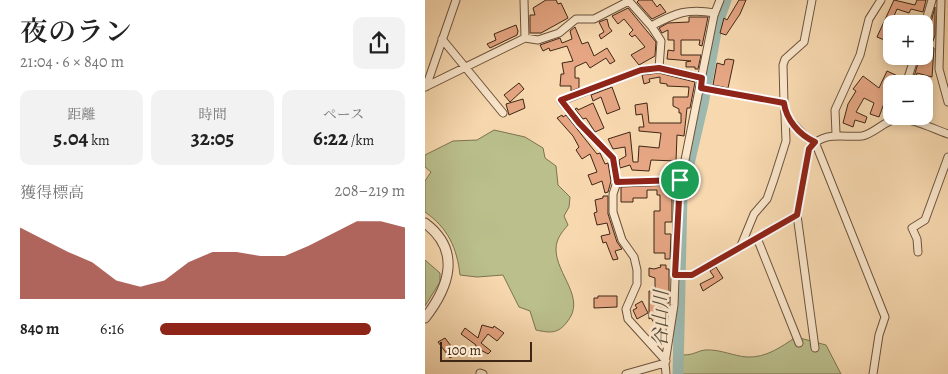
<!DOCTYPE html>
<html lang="ja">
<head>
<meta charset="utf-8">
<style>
	:root { --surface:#fff; --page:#f2f2f2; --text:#222; --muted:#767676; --accent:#8f2418 }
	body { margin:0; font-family:Alegreya,"Noto Serif JP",serif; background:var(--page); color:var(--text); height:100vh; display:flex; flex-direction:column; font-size:19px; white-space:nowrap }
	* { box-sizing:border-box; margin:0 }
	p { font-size:16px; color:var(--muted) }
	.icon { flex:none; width:28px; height:28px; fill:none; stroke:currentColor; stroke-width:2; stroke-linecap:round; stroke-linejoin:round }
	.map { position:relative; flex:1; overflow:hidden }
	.drawer { display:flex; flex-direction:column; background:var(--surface); width:425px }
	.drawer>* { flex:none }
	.tools { position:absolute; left:458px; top:15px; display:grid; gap:10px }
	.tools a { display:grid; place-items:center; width:50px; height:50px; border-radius:10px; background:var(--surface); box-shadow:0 2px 8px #0003; font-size:25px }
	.scale { position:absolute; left:15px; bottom:12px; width:92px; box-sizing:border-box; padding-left:5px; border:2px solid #3f2716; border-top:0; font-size:14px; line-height:18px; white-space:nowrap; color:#3f2716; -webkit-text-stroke:4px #fae6cb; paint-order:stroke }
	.pin { position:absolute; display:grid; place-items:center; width:42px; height:42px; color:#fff; margin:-21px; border:2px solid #fff; border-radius:50%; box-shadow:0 1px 5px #0007 }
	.round { display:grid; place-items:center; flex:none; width:52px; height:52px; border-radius:10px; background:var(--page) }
	.overview { display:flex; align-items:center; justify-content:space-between; height:85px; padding:0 20px }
	h1 { font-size:28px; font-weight:600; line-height:38px }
	.metrics { display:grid; grid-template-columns:repeat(3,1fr); gap:8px; height:85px; padding:5px 20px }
	.metrics div { display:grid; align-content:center; border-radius:10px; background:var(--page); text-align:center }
	.metrics b { font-size:21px; font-weight:600 }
	.metrics small { font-size:14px; font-weight:400 }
	.metrics p { font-size:14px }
	.chart { height:140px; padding:10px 20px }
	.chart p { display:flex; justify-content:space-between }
	.chart svg { width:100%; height:90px; margin-top:5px; fill:var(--accent); opacity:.7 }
	ul { padding:0 20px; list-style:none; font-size:16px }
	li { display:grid; grid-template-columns:80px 60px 1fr; align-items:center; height:38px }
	li i { height:12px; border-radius:6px; background:var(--accent) }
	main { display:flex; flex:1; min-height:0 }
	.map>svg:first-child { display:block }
	.green { fill:#babf8c; stroke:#7c7351 }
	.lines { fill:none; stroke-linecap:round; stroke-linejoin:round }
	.river { stroke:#9db9af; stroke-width:11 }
	.building { fill:#e6a683; stroke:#3f2716 }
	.minor-casing { stroke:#6d533c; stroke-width:9 }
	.tertiary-casing { stroke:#6d533c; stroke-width:11 }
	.minor { stroke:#fae6cb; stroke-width:7 }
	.tertiary { stroke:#fae6cb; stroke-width:9 }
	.route-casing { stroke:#fff; stroke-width:10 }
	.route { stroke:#8f2418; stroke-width:6 }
	.labels { text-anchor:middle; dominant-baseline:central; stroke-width:5; stroke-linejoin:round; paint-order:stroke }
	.water-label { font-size:19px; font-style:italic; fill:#564c3c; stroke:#fae6cb }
</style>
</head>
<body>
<main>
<section class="drawer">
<div class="overview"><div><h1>夜のラン</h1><p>21:04 · 6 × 840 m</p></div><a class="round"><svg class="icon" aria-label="share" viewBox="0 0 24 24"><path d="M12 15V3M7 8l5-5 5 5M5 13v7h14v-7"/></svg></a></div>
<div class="metrics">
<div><p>距離</p><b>5.04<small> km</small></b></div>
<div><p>時間</p><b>32:05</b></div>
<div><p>ペース</p><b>6:22<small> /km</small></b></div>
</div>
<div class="chart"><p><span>獲得標高</span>208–219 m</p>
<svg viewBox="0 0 160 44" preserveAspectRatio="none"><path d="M0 44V9L10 15L20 21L30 26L40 35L50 38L60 35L70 26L80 21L90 21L100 23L110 23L120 18L130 12L140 6L150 6L160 9V44z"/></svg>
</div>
<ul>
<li><b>840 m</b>6:16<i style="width:86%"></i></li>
</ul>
</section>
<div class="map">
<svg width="523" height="374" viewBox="0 0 523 374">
	<rect width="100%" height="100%" fill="#f7d8af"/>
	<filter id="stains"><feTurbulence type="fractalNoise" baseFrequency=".004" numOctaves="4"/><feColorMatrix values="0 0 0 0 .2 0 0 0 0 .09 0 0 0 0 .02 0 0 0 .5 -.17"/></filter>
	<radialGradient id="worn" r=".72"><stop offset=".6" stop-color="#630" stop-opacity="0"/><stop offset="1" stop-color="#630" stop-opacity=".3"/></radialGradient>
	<path class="green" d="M69 130 100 137 118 148 120 158 131 166 133 185 145 197 144 207 139 216 143 225C137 232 131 239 131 249 131 275 162 298 142 322 133 334 125 333 111 330L105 311 94 307 78 275 52 277 35 275C32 248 23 228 0 212V181L6 172 0 167V155L28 141 52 140Z
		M0 260 15 273V282L0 306Z
		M371 337 401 345 416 374H257L258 355C269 355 272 351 280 350 295 349 308 356 322 357 341 358 356 347 371 337Z"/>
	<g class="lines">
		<path class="river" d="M253 374 257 194 278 104 292 26 301 0"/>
	</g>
	<path class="building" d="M121 0H131L133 4 136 3 143 18 116 33H105V15H110L108 8Z
		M214 0H227L232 7 235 4 241 12 227 19 212 2Z
		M314 0H321L315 14 301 35 295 33 299 18 302 20Z
		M469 0 490 5 492 0H501L498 12 486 9 484 13 472 9 463 30 466 31 462 41 452 37Z
		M510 7V35L506 47 509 48 507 77 492 73 491 78 489 77 493 63 498 65 500 55 499 32 504 29Z
		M203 8 231 42 230 56 214 65 206 55 220 47 210 35 207 37 204 34 208 30 199 19 193 24 187 16Z
		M264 17H283L277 46 274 45 275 40H256V55H276L273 69H270V67H261V62L266 61 242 59 243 50 249 51V40H243V30L237 33 234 28 243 23 264 22Z
		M182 19 184 27 187 31 176 39 174 35 179 32 174 22Z
		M91 25 93 31 92 35 65 48 62 44 71 40 69 34Z
		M150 27 157 44 163 42 169 56 182 48 190 61 185 64 181 58 165 68 161 62 150 67V78H154V88L146 91V86H135L136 74H139L137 63 148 61 142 46 125 51 124 48 118 51 115 45 135 38 137 43 147 39 145 31Z
		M303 59 309 60 303 88 288 85 292 63 299 65 300 60Z
		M462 71 477 78 476 84H466L454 117 445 114 449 103 439 98 431 112 442 117 440 123 430 120 428 127 418 123 423 104 431 91 428 89 438 76 454 88Z
		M234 73 270 82 265 108H262L259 136 252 135 251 161 226 160 224 171 207 170 205 165 195 168 194 160 201 156 200 147 188 149 183 139 205 132 208 162H213L214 146 234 148 236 133 214 131V127H219L217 114 211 115 210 105 222 103 224 123H256V113H254V109L248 106V97H263L264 87 242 86V84L235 83V77L224 79 225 82 219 84 217 75Z
		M94 83 99 89 85 102 79 95Z
		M187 87 195 109 182 114 176 97 168 101 166 95Z
		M98 99 100 108 84 115 81 104Z
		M168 103 179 128 170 132 161 118 158 119 150 109 152 108 153 110Z
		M137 115 138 117 141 115 172 154 175 153 180 164 183 163 186 181 183 192 180 193 177 181 167 185 163 175 172 172 165 154 157 159 151 150 154 147 148 136 132 118Z
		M249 185 247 198V222H240V234H246L245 259H240V253H229V211H235V195H232V190H222V198H208V202H196V187Z
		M178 196H183V214L192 242 197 249 190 251 193 259 188 260 181 242 178 243 176 236 185 234 182 223 172 225 169 213 172 212 170 200 178 198Z
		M235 265H241V269H244V303H238L241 315 231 317 235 324 231 326 226 318 224 319V291H230V278L224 276V268L229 269 236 267Z
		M291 267 298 278 278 291 275 284 289 277 285 271Z
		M173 296H192V307L169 308V298H173Z
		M217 301 223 313 212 319 208 310 212 308 210 305Z
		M57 325 68 328 69 326 79 333 72 341 63 334 56 343 66 351 63 354 52 348 50 351 51 345 36 334 40 328 53 338Z
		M20 338 32 354 25 358 13 342Z"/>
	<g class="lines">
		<g class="minor-casing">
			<path id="minor" d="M99 0 100 38
				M203 0 227 27 236 41 234 68 277 78
				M516 0 514 69 523 102
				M226 26C251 13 262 8 290 13
				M499 27 507 0
				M17 39 78 113
				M234 68 216 70 136 101 154 123 188 158 192 182 188 194V212L197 240 209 257 212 270V284L201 309 203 319 241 361
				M481 84 490 56
				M0 87 100 38 113 40 134 33 151 19H169L204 1
				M1 87 31 0
				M276 88 359 103 360 115 382 138 390 142 460 317 454 335 448 374
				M359 103 358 65 360 59 379 42 387 0
				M411 134 410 110 435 55 444 19 456 0
				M256 175 269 178
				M192 182 255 180
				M372 215 390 348
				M332 238 374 343
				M315 248 329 214 342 199 349 179 361 141 360 115
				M493 252 492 239 487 228 500 220 523 157
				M250 275H267L372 215 384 149C399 130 418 138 437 136 449 134 460 120 472 119 488 118 508 129 523 134
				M55 373 58 374
				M201 374 240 363
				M241 374 240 363 249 305 253 195 289 15 295 0"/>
		</g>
		<g class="tertiary-casing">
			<path id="tertiary" d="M0 223C37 251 24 287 0 318"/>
		</g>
		<use href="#minor" class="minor"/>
		<use href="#tertiary" class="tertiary"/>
	</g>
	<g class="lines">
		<g class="route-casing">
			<path id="route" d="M234 68 277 78 276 88 359 103C361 119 374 135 390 142L384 149 372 215 267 275H250L255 180 192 182 188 158 154 123 136 100 216 70Z"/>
		</g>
		<use href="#route" class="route"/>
	</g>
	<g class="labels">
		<g class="water-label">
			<text transform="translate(236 319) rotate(-89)">谷山川</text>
		</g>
	</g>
	<rect width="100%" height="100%" filter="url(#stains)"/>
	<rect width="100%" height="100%" fill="url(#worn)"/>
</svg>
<div class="tools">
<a>+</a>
<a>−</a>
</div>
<div class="scale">100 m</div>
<div class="pin" style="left:255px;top:180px;background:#1e9e55"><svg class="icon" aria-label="arrive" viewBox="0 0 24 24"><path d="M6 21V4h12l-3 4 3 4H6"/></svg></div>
</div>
</main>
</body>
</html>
